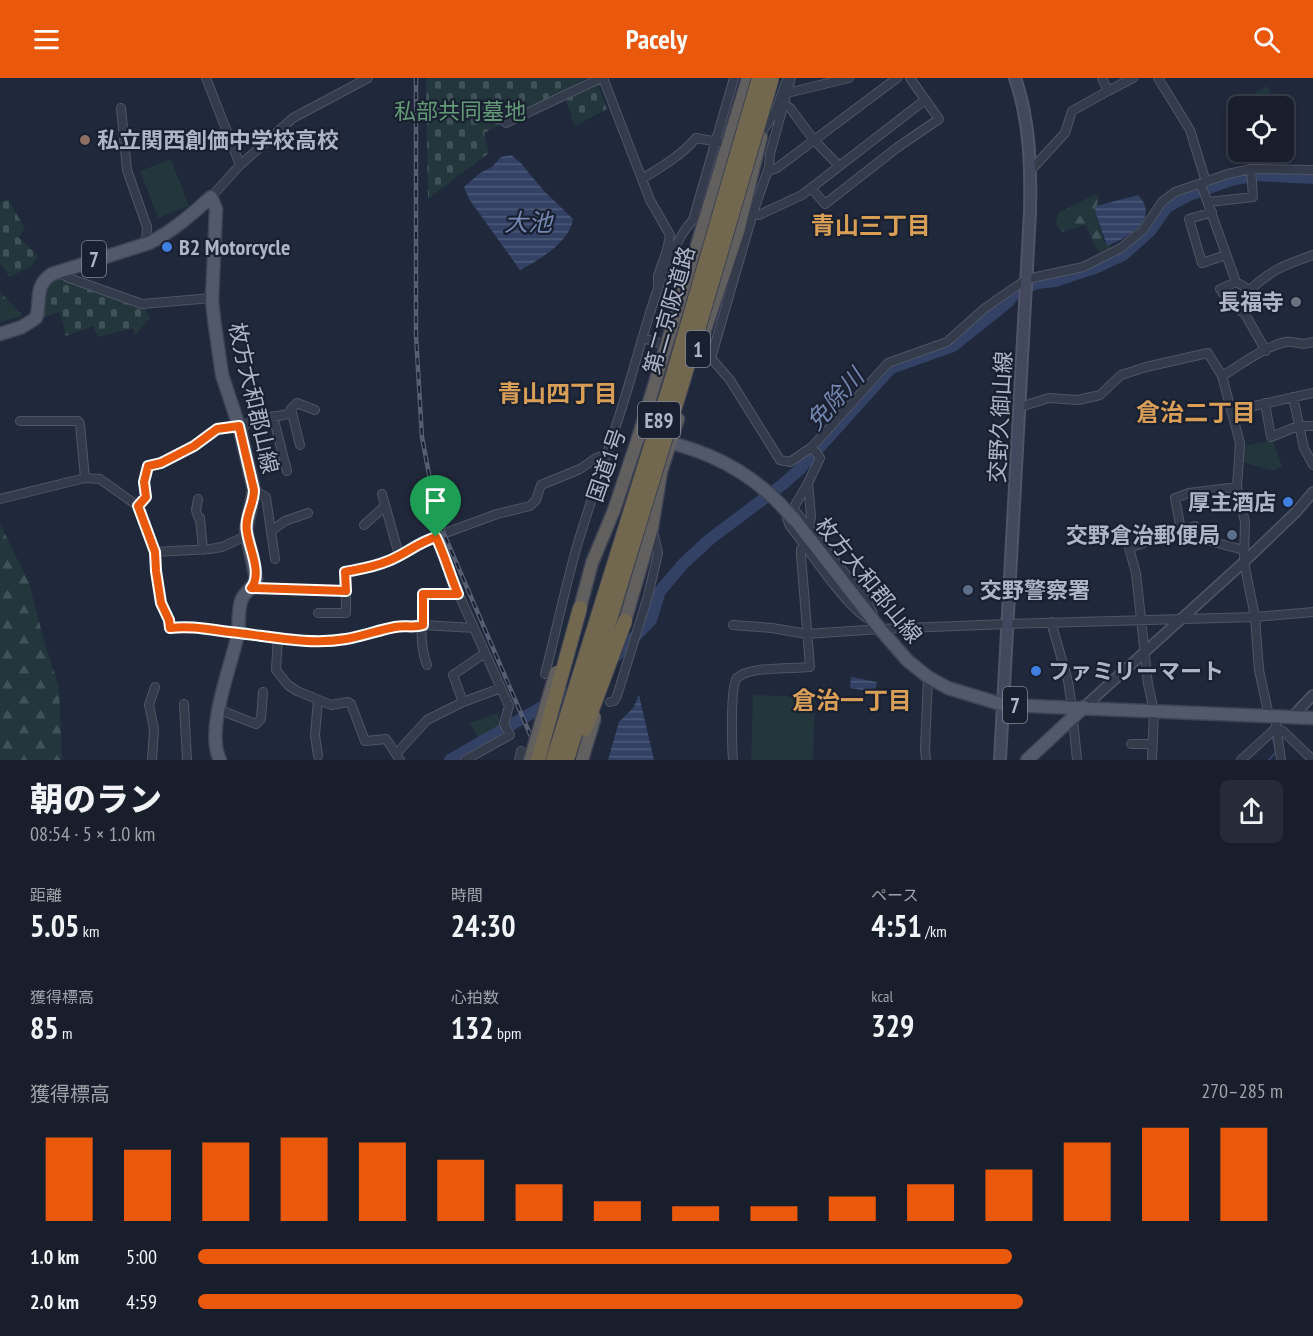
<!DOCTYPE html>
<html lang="ja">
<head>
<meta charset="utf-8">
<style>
	:root { --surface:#181e2c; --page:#252b38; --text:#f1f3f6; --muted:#9fa2a9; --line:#363c48; --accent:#ea580c }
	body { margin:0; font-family:"PT Sans Narrow","Noto Sans JP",sans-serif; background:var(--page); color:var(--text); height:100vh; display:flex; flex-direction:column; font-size:22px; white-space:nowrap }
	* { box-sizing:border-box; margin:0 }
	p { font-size:20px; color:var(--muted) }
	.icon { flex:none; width:33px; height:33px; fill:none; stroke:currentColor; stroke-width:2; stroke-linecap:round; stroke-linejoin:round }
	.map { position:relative; height:682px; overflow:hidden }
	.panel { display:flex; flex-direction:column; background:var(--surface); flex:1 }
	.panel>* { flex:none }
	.fabs { position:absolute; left:1228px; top:18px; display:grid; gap:12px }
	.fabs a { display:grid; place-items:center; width:66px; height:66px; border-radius:9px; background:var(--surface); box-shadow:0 3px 9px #0003,0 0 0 2px var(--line); font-size:30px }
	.pin { position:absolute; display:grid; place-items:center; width:51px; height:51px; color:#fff; margin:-62px -26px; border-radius:50% 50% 50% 0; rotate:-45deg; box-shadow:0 0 6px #0007 }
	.pin .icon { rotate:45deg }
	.round { display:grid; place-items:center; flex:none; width:63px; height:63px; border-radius:9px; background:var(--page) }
	.head { display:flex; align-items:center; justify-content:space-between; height:102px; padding:0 30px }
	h1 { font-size:33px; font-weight:800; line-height:45px }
	.figures { display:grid; grid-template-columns:repeat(3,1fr); gap:9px; height:102px; padding:6px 30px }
	.figures div { display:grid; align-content:center }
	.figures b { font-size:30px; font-weight:800 }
	.figures small { font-size:16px; font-weight:400 }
	.figures p { font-size:16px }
	.chart { height:168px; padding:12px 30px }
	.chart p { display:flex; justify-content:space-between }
	.chart svg { width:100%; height:108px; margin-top:6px; stroke:var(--accent); stroke-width:6 }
	ul { padding:0 30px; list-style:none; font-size:20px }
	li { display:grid; grid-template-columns:96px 72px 1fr; align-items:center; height:45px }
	li i { height:15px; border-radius:8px; background:var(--accent) }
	header { display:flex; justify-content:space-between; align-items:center; height:78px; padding:0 30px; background:var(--accent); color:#fff; font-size:27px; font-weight:800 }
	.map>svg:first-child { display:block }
	.forest { fill:url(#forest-firs) }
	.cemetery { fill:url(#cemetery-stones) }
	.park { fill:#22363c }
	.water { fill:url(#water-rules) }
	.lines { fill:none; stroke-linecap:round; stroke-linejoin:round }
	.stream { stroke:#324164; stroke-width:2 }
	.river { stroke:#324164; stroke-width:12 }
	.minor-tunnel { stroke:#353d50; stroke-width:8; stroke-dasharray:8 4; stroke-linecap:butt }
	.minor-casing { stroke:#4f5566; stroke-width:10 }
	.tertiary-casing { stroke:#4f5566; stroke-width:12 }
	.secondary-casing { stroke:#4f5566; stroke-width:14 }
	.primary-casing { stroke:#3d4454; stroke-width:15 }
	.trunk-casing { stroke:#3c4253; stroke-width:15 }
	.minor { stroke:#343b4b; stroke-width:8 }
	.tertiary { stroke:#343b4b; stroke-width:9 }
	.secondary { stroke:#42495e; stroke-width:10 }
	.primary { stroke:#52596b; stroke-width:12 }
	.trunk { stroke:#62605e; stroke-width:12 }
	.rail-casing { stroke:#555e73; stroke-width:4.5 }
	.rail { stroke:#192030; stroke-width:2; stroke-dasharray:7; stroke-linecap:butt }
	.primary-bridge-casing { stroke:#3d4454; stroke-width:15; stroke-linecap:butt }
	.trunk-bridge-casing { stroke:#3c4253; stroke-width:15; stroke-linecap:butt }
	.motorway-bridge-casing { stroke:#3c4253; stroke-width:16; stroke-linecap:butt }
	.primary-bridge { stroke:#52596b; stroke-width:12 }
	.trunk-bridge { stroke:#62605e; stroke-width:12 }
	.motorway-bridge { stroke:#726850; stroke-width:14 }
	.route-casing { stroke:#fff; stroke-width:12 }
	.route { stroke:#ea580c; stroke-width:8 }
	.education-dot { fill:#8d6e63; stroke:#192030; stroke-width:2 }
	.shop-dot { fill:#3f7fe0; stroke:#192030; stroke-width:2 }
	.worship-dot { fill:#6b7280; stroke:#192030; stroke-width:2 }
	.service-dot { fill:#5c6f8a; stroke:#192030; stroke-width:2 }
	.labels { text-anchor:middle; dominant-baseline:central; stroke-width:4.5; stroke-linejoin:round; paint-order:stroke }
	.shield { fill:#192030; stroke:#82889a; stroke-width:1.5 }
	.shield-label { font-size:21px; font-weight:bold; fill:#afb5c7 }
	.park-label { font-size:22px; fill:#649a77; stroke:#192030 }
	.poi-label { font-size:22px; font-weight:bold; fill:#afb5c7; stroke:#192030; text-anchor:start }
	.street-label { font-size:22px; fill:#afb5c7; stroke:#192030 }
	.water-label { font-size:24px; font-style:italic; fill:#7487b2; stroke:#192030 }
	.neighbourhood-label { font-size:24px; font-weight:bold; fill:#da9f57; stroke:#192030 }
</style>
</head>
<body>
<header><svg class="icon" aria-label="menu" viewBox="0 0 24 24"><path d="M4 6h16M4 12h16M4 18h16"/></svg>Pacely<svg class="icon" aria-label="search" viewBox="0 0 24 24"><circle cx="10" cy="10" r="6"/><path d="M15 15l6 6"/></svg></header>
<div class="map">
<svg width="1313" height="682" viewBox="0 0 1313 682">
	<defs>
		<pattern id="forest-firs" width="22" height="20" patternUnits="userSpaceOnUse" patternTransform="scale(1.5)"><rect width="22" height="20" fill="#22363c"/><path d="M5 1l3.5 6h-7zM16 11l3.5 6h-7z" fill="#405157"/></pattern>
		<pattern id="cemetery-stones" width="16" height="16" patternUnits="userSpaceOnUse" patternTransform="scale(1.5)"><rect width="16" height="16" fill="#22363c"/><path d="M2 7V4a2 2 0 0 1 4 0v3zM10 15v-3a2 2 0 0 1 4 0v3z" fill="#405157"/></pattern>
		<pattern id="water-rules" width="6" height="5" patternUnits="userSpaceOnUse" patternTransform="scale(1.5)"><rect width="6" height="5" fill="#324164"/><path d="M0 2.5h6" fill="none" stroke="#4d5a79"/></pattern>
	</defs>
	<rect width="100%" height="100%" fill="#20283b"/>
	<path class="forest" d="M1096 116 1099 121 1095 133 1104 163 1107 168 1111 166 1110 171 1099 175 1085 147 1061 154 1056 145 1058 135Z
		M0 214 23 238 0 244Z
		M0 446 29 505 43 559 59 609 62 682H0Z"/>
	<path class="cemetery" d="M426 0H586L568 12 484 55 489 75 428 121Z
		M600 3 602 7 599 9 607 31 575 48 566 22 584 10Z
		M8 121 25 151 18 159 38 178 33 187 10 199 0 185V124Z
		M59 197 138 229 144 228 150 240 135 257 133 250 98 259 93 248 66 258 60 234 44 239V212Z"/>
	<path class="park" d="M1267 8 1271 15 1256 25 1251 17Z
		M171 81 189 128 158 140 140 93Z
		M1273 362 1282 388 1274 393 1242 384 1244 368Z
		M753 617 815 619 813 682H751Z
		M498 635 501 649 479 661 469 645Z"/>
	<path class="water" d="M511 77 520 84 544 113 573 141C570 164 539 182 520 192L469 121 464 109 480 95 492 89 501 79Z
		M1138 117C1161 141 1128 160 1107 168L1095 133 1096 128Z
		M851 599 877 604 875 614 850 610Z
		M639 617 654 682H608L619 644 633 630Z"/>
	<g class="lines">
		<path class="stream" d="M1269 682 1276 674 1273 661"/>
		<path class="river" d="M611 583 651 542 660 513 684 485 710 461 782 407 800 391 891 290 953 268 1008 224 1017 213 1037 205 1055 203 1097 189 1123 177 1150 153 1167 129 1189 117 1231 102 1256 97 1313 100
			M450 682 544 628 580 610"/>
		<path class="minor-tunnel" d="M664 266 711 280"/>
		<g class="minor-casing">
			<path id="minor" d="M206 0 240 87
				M603 0 650 122 670 157 667 172 658 198V207
				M791 0 770 76 769 89 753 135 711 280 730 302 780 382 790 384 812 369 888 285 947 264 985 230 1027 201 1083 189 1121 170 1143 152 1162 124 1175 114 1228 96 1251 91 1313 92
				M1102 0 1108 13 1133 0
				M1158 0 1190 52 1206 104
				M787 15 849 0
				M784 26 790 30 814 62 839 88
				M121 30 127 92 147 149 146 165
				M506 45 601 0
				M762 54 776 32 786 4
				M1031 92 1065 55 1072 33 1108 13
				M768 93 777 90 897 0
				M642 101C661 89 681 78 696 60L719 64
				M1201 106 1236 204 1250 212C1270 192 1287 186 1313 177
				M811 110 825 126 898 69 939 41 910 0
				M211 119 240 87 293 40 368 0
				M1209 124 1253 119 1251 91
				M1212 134 1189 141 1202 185 1226 177
				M753 135 759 137 802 117 925 22
				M58 194 69 200 142 226 212 220
				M1236 204 1220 211 1231 226 1245 236 1266 273
				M643 260 659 265
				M1222 298C1241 287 1263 269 1285 264 1295 262 1299 269 1313 264
				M1293 319 1304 370 1313 387
				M1265 325 1271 359 1298 348H1313
				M1020 329 1049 320 1078 322 1100 317 1121 297 1146 289 1208 275 1222 298 1240 365 1237 409 1245 444 1244 484 1255 539 1259 592 1269 638
				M1231 333 1313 315
				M273 338 287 393
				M20 343H78L80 346 85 400
				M241 354 245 347 250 344 292 335
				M300 367 291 331 297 325 315 332
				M808 405 787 441 790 448C810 472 847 532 872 543
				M254 412 266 419 275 481
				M382 416 399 477
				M0 421 85 400 100 401 138 428 155 474 156 493 161 525 169 542 170 550C194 547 215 553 239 555 273 559 312 567 346 561 363 558 379 552 396 549 405 547 413 550 423 547L474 550
				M198 421 196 432 198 439 200 440 203 472
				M138 428 146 419 144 404 148 388 161 385 194 368 217 351 239 348
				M793 430 868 524 873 536
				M364 447 385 428
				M809 450 811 438 808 405 820 380 812 369
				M1181 452 1195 448 1210 463 1244 472
				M271 453 285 443 308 435
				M436 459 450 491 451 499 509 628 504 646 510 657 465 682
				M155 474 210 471 222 469 248 457
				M251 510 346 513 345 494 374 489 391 482 421 464 497 436 530 428 536 422 541 407 580 391 596 380 608 376
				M318 535H346V513
				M1051 544 1068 603 1072 630
				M733 547 772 550 807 556 880 551 1007 546 1255 539 1313 534
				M278 559 276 592 288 607 297 613 331 627 348 624 351 626 365 663 386 661 400 682
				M427 587C418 564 423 540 423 516H458
				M545 596C556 554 565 510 577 468 593 414 613 361 629 306 642 264 664 171 693 142L734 0
				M318 622 315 657 318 678
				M463 624 453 597 485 575
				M610 624 614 623 617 618 648 518 658 475 653 453
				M184 626 187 682
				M220 632 256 646 261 641 263 614
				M1275 639 1281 682
				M1073 641 1077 682
				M1131 666H1153
				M396 676 427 642 463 624 501 610
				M152 682 154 651 149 627 155 609
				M519 682 521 673
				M733 682C732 669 730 608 737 600 748 588 793 591 810 589L801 477V471L805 466
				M926 682 925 671 928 599
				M1152 682 1154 633 1148 606 1136 495 1129 470 1181 452 1175 420 1189 415 1237 409
				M1241 682 1276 650 1283 653 1313 682"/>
		</g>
		<g class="tertiary-casing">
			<path id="tertiary" d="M1084 629 1244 484 1297 433 1313 414
				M1292 639 1313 617"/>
		</g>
		<g class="secondary-casing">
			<path id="secondary" d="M1000 682 1030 134C1031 89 1030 43 1015 0"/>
		</g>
		<g class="primary-casing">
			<path id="primary" d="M0 256 22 249 36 240C42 221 33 209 52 196L149 165C173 153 191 137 211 119L216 131 212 222 214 241 222 297 239 348 254 412 246 452 256 501C253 510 244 514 241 523 238 534 239 545 238 556 231 589 205 652 220 682
				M639 357C694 369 736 383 777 423
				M795 442 880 551 908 583 928 599 948 610 1004 627 1313 640
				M1027 682 1084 629"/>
		</g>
		<g class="trunk-casing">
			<path id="trunk" d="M702 261 738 154 761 59
				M580 530 592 485 614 432 639 357 748 0
				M625 543 652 450 661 394 678 341"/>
		</g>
		<use href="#minor" class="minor"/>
		<use href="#tertiary" class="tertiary"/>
		<use href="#secondary" class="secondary"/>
		<use href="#primary" class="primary"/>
		<use href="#trunk" class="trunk"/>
		<g class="rail-casing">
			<path id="rail" d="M416 0V258L422 359 431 407 444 456 541 682"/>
		</g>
		<use href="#rail" class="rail"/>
		<g class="primary-bridge-casing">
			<path id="primary-bridge" d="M777 423 795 442"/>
		</g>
		<g class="trunk-bridge-casing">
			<path id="trunk-bridge" d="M530 682 556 594
				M582 682 595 639"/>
		</g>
		<g class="motorway-bridge-casing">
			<path id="motorway-bridge" d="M585 651 625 543
				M538 682 580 530
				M553 682 672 300 759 0
				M567 682 684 300 772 0"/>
		</g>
		<use href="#primary-bridge" class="primary-bridge"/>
		<use href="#trunk-bridge" class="trunk-bridge"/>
		<use href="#motorway-bridge" class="motorway-bridge"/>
	</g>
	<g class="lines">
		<g class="route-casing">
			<path id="route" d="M239 348 254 412C254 427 244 439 247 454 249 470 263 496 251 510L346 513 345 494C360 491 374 489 388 483 406 476 417 465 436 459 445 478 450 497 458 516H423V547C413 550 405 547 395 549 379 552 363 558 346 561 311 567 273 559 239 555 215 553 194 547 170 550L169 542 161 525 156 493 155 474 138 428 146 419 144 404 148 388 161 385 194 368 217 351Z"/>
		</g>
		<use href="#route" class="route"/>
	</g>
	<circle class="education-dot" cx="85" cy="62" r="6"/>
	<g class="shop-dot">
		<circle cx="167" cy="169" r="6"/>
		<circle cx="1288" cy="424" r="6"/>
		<circle cx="1036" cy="593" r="6"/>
	</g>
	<circle class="worship-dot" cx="1296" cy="224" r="6"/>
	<g class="service-dot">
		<circle cx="1232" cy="457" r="6"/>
		<circle cx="968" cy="512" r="6"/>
	</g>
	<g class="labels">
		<g class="shield">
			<rect x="82" y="163" width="24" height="36" rx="4.5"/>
			<rect x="686" y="253" width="24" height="36" rx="4.5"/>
			<rect x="638" y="324" width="42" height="36" rx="4.5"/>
			<rect x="1003" y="609" width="24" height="36" rx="4.5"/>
		</g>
		<g class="shield-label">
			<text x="94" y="181">7</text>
			<text x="698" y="271">1</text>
			<text x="659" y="342">E89</text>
			<text x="1015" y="627">7</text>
		</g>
		<g class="park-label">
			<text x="460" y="33">私部共同墓地</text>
		</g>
		<g class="poi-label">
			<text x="97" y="62">私立関西創価中学校高校</text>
			<text x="179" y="169">B2 Motorcycle</text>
			<text x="1284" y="224" text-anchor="end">長福寺</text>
			<text x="1276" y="424" text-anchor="end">厚主酒店</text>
			<text x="1220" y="457" text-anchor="end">交野倉治郵便局</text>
			<text x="980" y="512">交野警察署</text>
			<text x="1048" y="593">ファミリーマート</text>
		</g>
		<g class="street-label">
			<text transform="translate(669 232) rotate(-74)">第二京阪道路</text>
			<text transform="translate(254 320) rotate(77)">枚方大和郡山線</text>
			<text transform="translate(1000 339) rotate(-87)">交野久御山線</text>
			<text transform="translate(606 387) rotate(-71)">国道1号</text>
			<text transform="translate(869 502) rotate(51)">枚方大和郡山線</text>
		</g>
		<g class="water-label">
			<text x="528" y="144">大池</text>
			<text transform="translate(835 321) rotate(-48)">免除川</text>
		</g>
		<g class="neighbourhood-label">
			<text x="871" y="147">青山三丁目</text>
			<text x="558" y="315">青山四丁目</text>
			<text x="1196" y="334">倉治二丁目</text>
			<text x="852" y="622">倉治一丁目</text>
		</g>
	</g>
</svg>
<div class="fabs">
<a><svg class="icon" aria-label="locate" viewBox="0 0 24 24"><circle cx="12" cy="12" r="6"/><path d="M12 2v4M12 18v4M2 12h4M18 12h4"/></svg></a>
</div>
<div class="pin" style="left:436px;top:459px;background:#1e9e55"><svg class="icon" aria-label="arrive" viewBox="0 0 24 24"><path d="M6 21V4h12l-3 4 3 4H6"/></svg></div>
</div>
<section class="panel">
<div class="head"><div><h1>朝のラン</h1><p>08:54 · 5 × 1.0 km</p></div><a class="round"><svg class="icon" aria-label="share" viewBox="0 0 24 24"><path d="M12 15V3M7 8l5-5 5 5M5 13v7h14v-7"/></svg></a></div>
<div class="figures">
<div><p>距離</p><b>5.05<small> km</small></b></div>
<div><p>時間</p><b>24:30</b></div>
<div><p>ペース</p><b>4:51<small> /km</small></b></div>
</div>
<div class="figures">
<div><p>獲得標高</p><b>85<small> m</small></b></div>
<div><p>心拍数</p><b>132<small> bpm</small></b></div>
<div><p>kcal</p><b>329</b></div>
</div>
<div class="chart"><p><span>獲得標高</span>270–285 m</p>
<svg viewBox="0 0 160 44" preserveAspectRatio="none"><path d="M5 44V10M15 44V15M25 44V12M35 44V10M45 44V12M55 44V19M65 44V29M75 44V36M85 44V38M95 44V38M105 44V34M115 44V29M125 44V23M135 44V12M145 44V6M155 44V6"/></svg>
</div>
<ul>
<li><b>1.0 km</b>5:00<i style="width:75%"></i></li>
<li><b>2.0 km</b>4:59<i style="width:76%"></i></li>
</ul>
</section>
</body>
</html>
